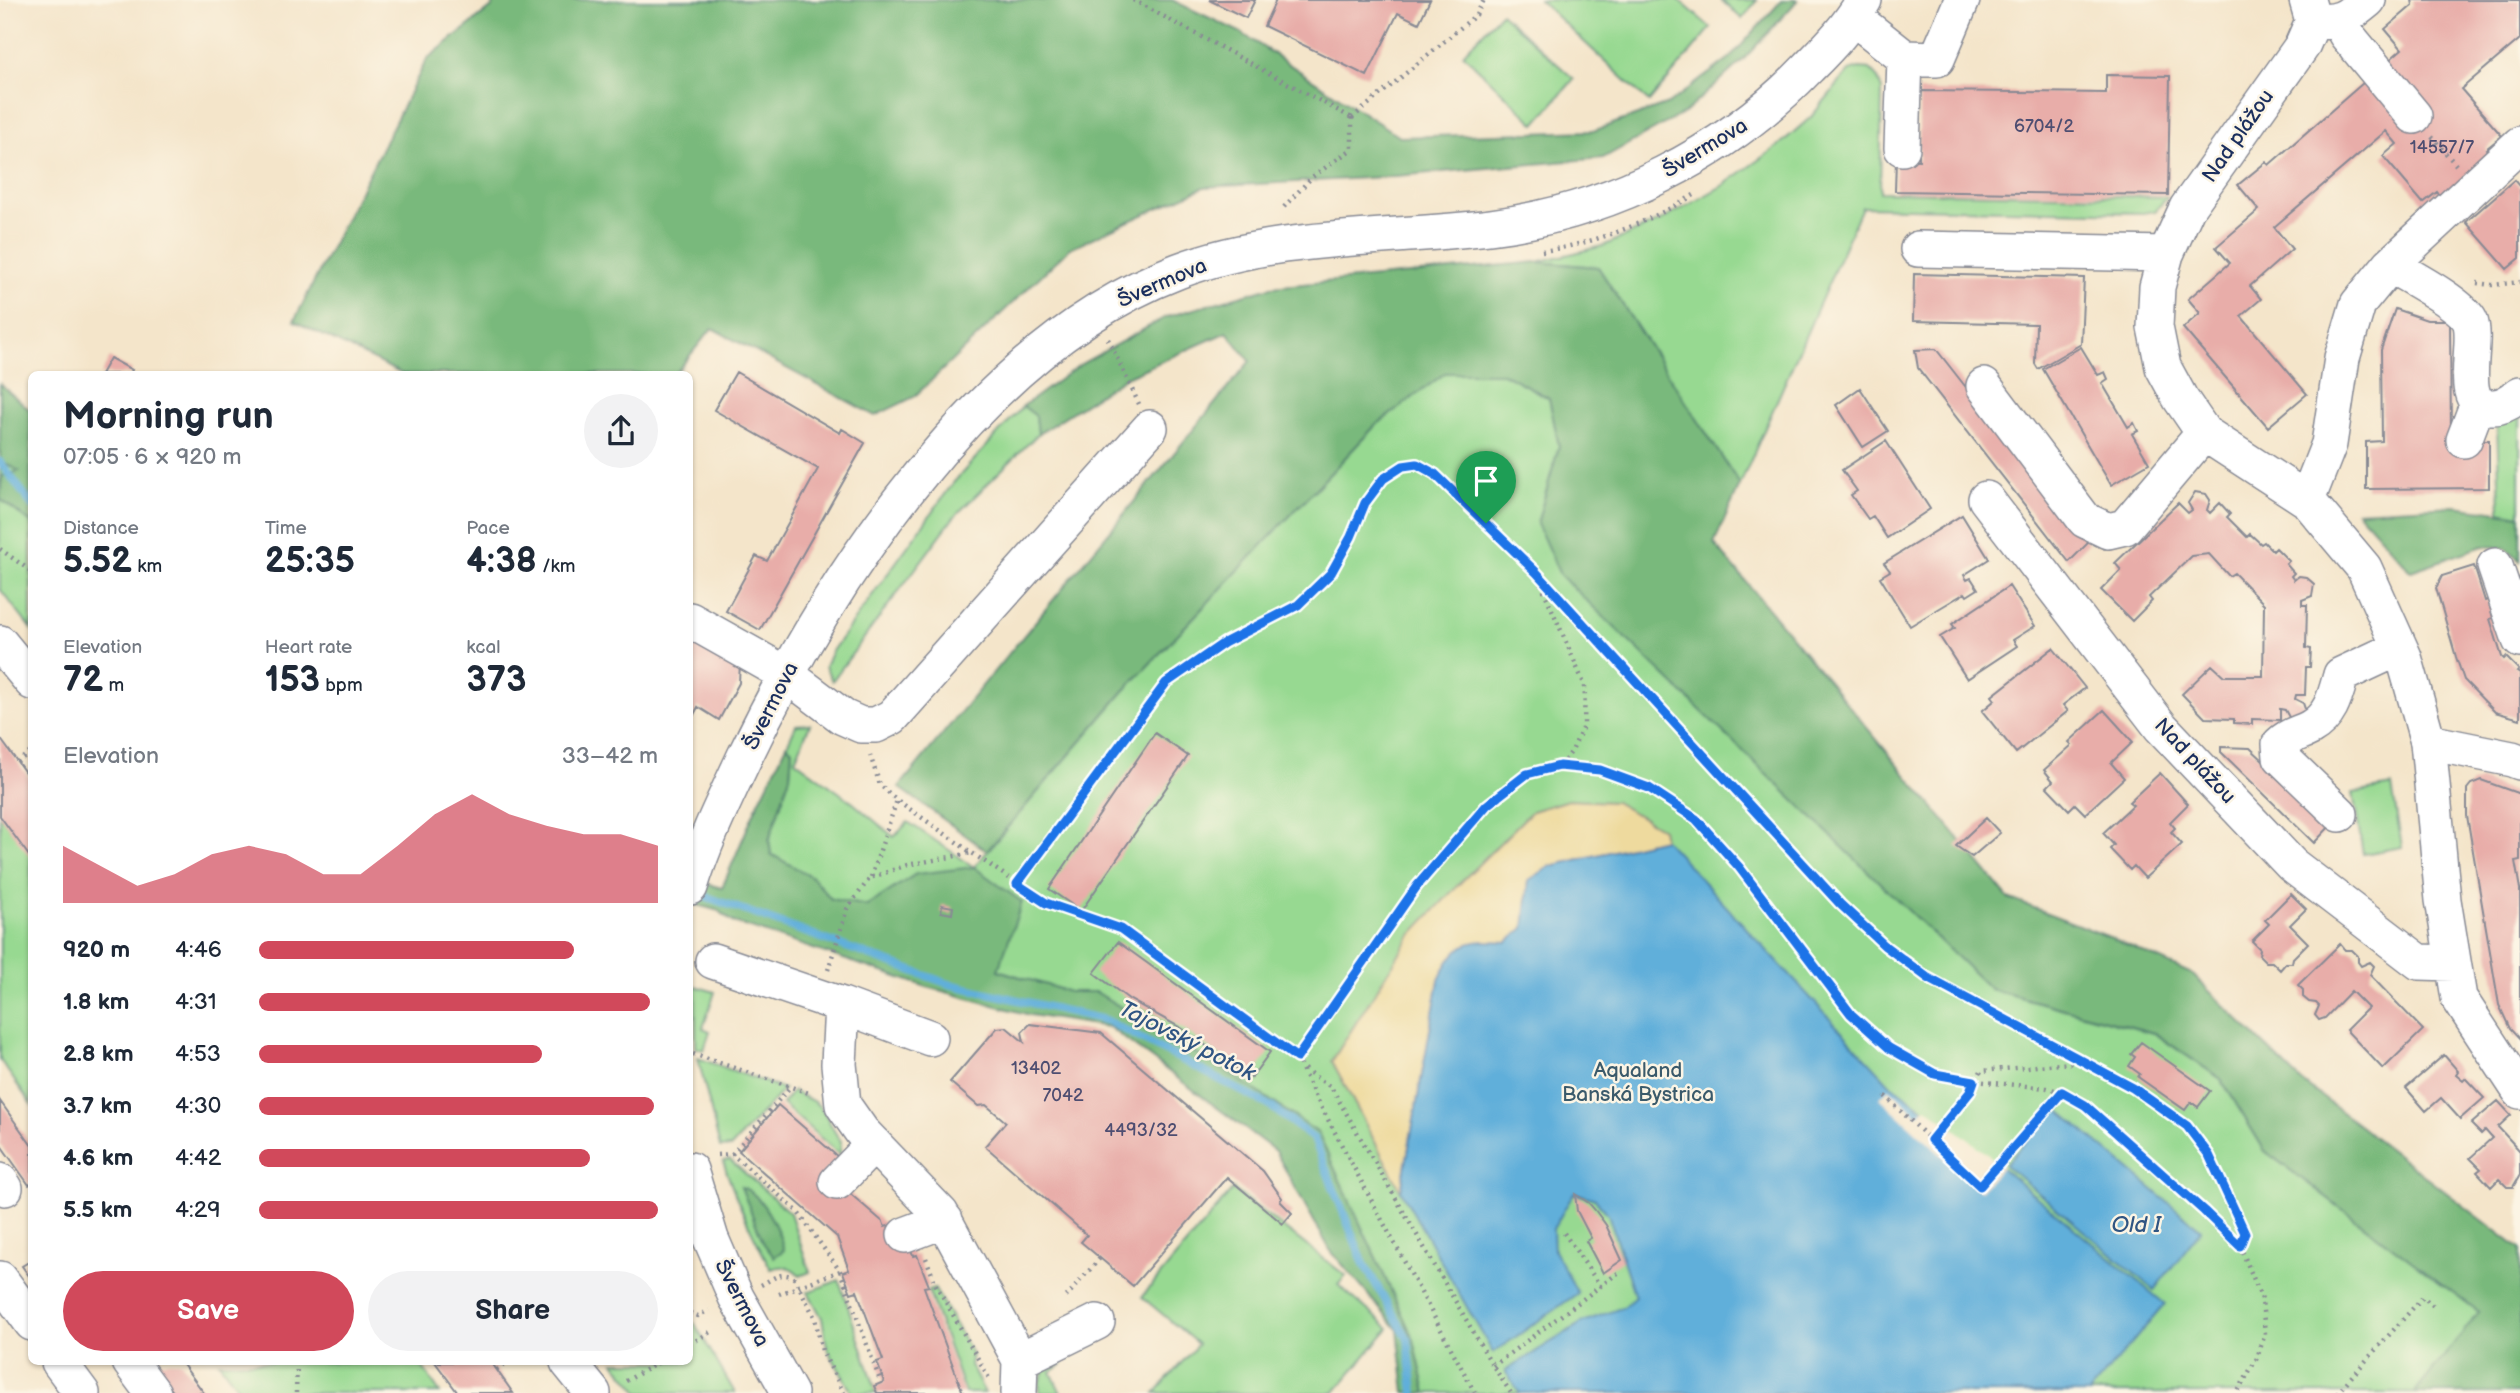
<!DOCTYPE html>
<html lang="en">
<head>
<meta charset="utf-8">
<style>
	:root { --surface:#fff; --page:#f2f2f3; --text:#1f2937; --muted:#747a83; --accent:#d1495b }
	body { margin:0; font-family:"Balsamiq Sans",sans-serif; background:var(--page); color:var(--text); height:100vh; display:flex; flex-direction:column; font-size:26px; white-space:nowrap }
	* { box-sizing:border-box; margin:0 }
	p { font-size:23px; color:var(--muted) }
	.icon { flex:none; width:38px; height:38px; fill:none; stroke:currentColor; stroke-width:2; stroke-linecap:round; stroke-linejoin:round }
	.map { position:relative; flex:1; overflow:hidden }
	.sheet { position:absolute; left:28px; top:371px; width:665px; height:994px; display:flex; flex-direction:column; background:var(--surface); border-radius:10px; box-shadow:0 2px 5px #0004 }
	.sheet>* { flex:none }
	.pin { position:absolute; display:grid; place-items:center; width:60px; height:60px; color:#fff; margin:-72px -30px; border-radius:50% 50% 50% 0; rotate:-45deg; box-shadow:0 0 7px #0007 }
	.pin .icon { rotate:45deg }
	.round { display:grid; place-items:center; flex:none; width:74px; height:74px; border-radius:37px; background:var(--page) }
	.head { display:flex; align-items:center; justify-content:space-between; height:119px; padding:0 35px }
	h1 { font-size:38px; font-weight:700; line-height:52px }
	.metrics { display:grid; grid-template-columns:repeat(3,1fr); gap:10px; height:119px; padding:7px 35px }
	.metrics div { display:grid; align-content:center }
	.metrics b { font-size:35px; font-weight:700 }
	.metrics small { font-size:19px; font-weight:400 }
	.metrics p { font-size:19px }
	.chart { height:196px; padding:14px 35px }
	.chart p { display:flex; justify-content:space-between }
	.chart svg { width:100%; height:126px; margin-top:7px; fill:var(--accent); opacity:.7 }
	.primary-button { display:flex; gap:14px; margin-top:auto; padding:14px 35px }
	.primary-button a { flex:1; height:80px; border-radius:42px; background:var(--accent); color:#fff; font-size:28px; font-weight:700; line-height:80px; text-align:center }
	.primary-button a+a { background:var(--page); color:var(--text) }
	ul { padding:0 35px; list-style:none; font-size:23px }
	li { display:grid; grid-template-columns:112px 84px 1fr; align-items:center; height:52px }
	li i { height:18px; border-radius:9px; background:var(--accent) }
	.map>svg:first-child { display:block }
	.green { fill:#97d991; stroke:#598478; stroke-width:2 }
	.forest { fill:#79b97b; stroke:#4a746c; stroke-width:2 }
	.sand { fill:#eeda9e; stroke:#84847e; stroke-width:2 }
	.water { fill:#60afda; stroke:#3e6f9c; stroke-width:2 }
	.pier { fill:#f4e5ca }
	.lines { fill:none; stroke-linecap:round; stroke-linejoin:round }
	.stream { stroke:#60afda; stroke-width:8 }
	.building { fill:#e8ada9 }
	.minor-casing { stroke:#888a94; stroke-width:38 }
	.path { stroke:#888a94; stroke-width:4.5; stroke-dasharray:2 5; stroke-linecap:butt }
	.minor { stroke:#fff; stroke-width:35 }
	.route-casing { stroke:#fff; stroke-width:14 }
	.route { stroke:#1a73e8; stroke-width:9 }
	.labels { text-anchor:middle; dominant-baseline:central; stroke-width:5; stroke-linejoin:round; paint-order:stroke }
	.number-label { font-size:18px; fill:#4e4e71 }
	.street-label { font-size:21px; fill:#1b2f5e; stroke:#fcf5e5 }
	.park-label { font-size:21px; fill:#3a5a6b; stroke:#fcf5e5 }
	.water-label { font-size:23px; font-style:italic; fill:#305583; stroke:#fcf5e5 }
</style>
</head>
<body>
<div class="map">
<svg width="2520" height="1393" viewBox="0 0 2520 1393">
	<rect width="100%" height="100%" fill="#fcf5e5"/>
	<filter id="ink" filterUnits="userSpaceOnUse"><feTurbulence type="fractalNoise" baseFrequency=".0143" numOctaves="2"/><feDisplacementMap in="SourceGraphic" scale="14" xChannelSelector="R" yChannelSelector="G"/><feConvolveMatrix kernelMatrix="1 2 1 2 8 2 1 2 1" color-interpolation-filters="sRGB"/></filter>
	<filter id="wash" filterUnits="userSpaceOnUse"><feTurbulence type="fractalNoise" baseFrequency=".00686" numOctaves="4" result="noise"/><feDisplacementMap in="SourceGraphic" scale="28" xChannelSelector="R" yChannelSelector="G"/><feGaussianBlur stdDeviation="1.57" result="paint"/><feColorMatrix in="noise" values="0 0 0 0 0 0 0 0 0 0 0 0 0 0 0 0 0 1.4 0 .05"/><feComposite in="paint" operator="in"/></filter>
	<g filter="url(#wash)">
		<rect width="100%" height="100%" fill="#f4e5ca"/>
		<path class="green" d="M1539 0H1679L1711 28 1649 102Z
			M1721 0H1757L1742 19Z
			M1501 13 1574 79 1535 124 1463 54Z
			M1859 68 1870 69 1877 76 1882 90 1880 192 2168 197 2155 211 2143 213 1862 207 1740 485 1598 267 1537 262 1603 246 1660 221 1722 186 1778 146 1811 117 1849 71Z
			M1445 373H1503L1549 398 1559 446 1537 524 1990 989 2153 1033 2221 1079 2265 1151 2480 1312 2415 1393H1426L1414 1340 1318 1133 1096 993 1068 992 998 970 916 874 867 906 831 899 812 877 771 855 769 840 790 776 792 750 787 745 796 725 810 724 795 760 852 802 894 837 908 822 974 867 1123 692 1375 426Z
			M1023 406 1036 416 1038 434 954 517 832 681 825 666 832 651 954 482Z
			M2520 406V515L2500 511 2497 423Z
			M0 460 31 478V629L0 589Z
			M2392 786 2402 847 2363 854 2353 793Z
			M0 815 31 856V1104L0 1060Z
			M695 986 715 992 703 1028 710 1031 704 1050 696 1048Z
			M698 1058 784 1089 731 1147 720 1148Z
			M793 1091C799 1095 808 1098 814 1102 827 1110 831 1130 841 1141L840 1155 782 1104Z
			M730 1160 790 1213 810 1272 800 1276C792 1266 783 1265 771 1269 752 1234 735 1199 723 1161Z
			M1233 1189 1346 1276 1338 1285 1389 1328 1334 1393H1155L1198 1344 1142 1297Z
			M839 1280 877 1393H852L827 1348 822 1318 808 1292Z
			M934 1288 972 1354 970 1365 985 1393H965L928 1290Z
			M690 1321 695 1324 735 1393H640L614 1362H690Z
			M219 1362H419L440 1393H242Z
			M1063 1364 1051 1372 1061 1393H1040L1039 1383 1045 1370Z"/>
		<path class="forest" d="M496 0H1172L1240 32 1400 137 1593 131 1668 104 1731 57 1782 0H1798L1743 60 1684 113 1603 158 1384 177 1204 187 1070 248 914 397 875 416 712 328 675 374H402L294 321 427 59 492 7Z
			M1537 262 1598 267 1740 485 1714 543 2008 898 2112 938 2192 974 2301 1081 2520 1249V1393H2415L2479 1312 2265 1151 2221 1079 2154 1033 1990 989 1560 575 1537 524 1559 446 1549 398 1503 373H1445L1375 426 1123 692 987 851 899 787 1250 361 1227 332 1126 377 1038 434 1036 416 1023 406 1081 364 1166 317 1271 287Z
			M0 384 31 411V523L0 499 2 476 19 471 0 460Z
			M2455 506 2520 515V561L2507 548 2483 546 2411 571 2357 511Z
			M787 745 792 750 790 776 769 840 771 854 812 877 831 899 867 906 916 874 974 867 1022 902 998 970 1069 992H1096L1248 1085 1318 1133 1414 1340 1426 1393H1405L1398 1330 1330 1250 1275 1151 1109 1027 1030 1015 924 986 733 922 719 911 690 903V879L722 888 755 810Z
			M741 1187C762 1193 779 1230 784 1250L774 1257 764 1244Z"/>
		<path class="sand" d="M1568 800 1615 802 1662 829 1664 839 1551 866 1529 881 1525 928 1507 942 1483 941 1439 980 1401 1191 1332 1061 1411 935 1460 883 1532 811Z"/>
		<path class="water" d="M1664 839 1890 1084 1998 1165 2165 1304 2089 1393H1520L1505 1371 1583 1322 1624 1307 1635 1297 1608 1214 1595 1199 1574 1193 1553 1229 1554 1251 1578 1293 1493 1353 1401 1191 1439 980C1456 942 1467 939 1507 942L1524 928 1529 880 1551 866Z
			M2055 1107 2201 1230 2154 1290 2005 1165Z"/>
		<path class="pier" d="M1889 1088 1918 1115 1926 1107 2003 1166 1980 1191 1880 1098Z"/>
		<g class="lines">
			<path class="stream" d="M0 462 32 505
				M696 893 949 984 1105 1020 1270 1106 1314 1139 1364 1264 1408 1339 1414 1393"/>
		</g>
		<g id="blocks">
			<path class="building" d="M1209 0H1255L1246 18Z
				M1276 0H1430L1419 23 1398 13 1367 76 1264 26Z
				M2412 0H2520V39L2461 89 2502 136 2486 149 2491 155 2441 197 2437 192 2423 203 2383 156 2397 144 2386 131 2274 227 2292 249 2250 286 2261 299 2241 316 2307 394 2268 427 2183 328 2200 313 2188 299 2230 263 2216 247 2259 210 2238 185 2266 162 2269 165 2402 49 2385 29 2413 5Z
				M2106 75 2170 76 2168 195 1895 191 1896 159 1919 160V91L2106 93Z
				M2514 180 2520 187V258L2507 269 2466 222Z
				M1914 274 2084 278 2081 344 2038 369 2035 364 2036 324 1913 321Z
				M2395 309 2427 320H2450L2451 440H2489V488L2366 489V442L2382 441 2381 350Z
				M2081 347 2098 375 2105 372 2108 379 2102 383 2128 427 2134 423 2138 431 2132 434 2149 463 2111 485 2043 369Z
				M1936 349 2088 543 2069 562 1918 368 1915 350Z
				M110 358 132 370 130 374H101Z
				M736 372 840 433 842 429 865 443 760 630 726 611 756 556 767 561 818 469 714 410Z
				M1860 388 1888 431 1863 447 1836 405Z
				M1886 441 1930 509 1887 538 1873 516 1868 519 1851 495 1857 491 1842 470Z
				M2195 492 2206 494 2210 500 2207 510 2210 513 2220 503 2230 514 2227 517 2247 537 2250 534 2261 544 2264 542 2273 551 2276 548 2289 561 2286 564 2294 573 2291 576 2294 580 2299 576 2306 577 2314 584 2312 596 2302 600V605H2307L2306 648 2311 649 2310 667H2306L2305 695H2296L2295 699 2303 703 2306 712 2290 719 2285 710 2280 709V720L2252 719V724L2234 723V719L2205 718 2182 694 2212 665 2224 676H2263L2264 604 2234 573 2229 576 2209 554 2192 556 2149 597 2152 601 2132 621 2101 590 2121 570 2115 563 2178 503 2188 513 2192 510 2188 503Z
				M1962 515 1989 559 1964 575 1967 580 1971 578 1978 589 1967 596 1965 593 1910 626 1880 577 1890 571 1884 563Z
				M2474 566 2485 601 2488 600 2493 618 2490 619 2502 657 2504 659 2506 657 2519 670 2517 672 2520 674V719L2495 712 2464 680 2456 657 2436 588 2442 576Z
				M2009 586 2035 626 2013 640 2017 646 1967 679 1940 637 1955 628 1952 624Z
				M690 631 740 661 739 683 719 720 698 707 690 722Z
				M2053 648 2085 688 2063 705 2068 711 2016 753 1982 711 1995 700 1992 696Z
				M2104 710 2133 742 2111 763 2124 778 2085 814 2075 804 2069 810 2047 787 2053 781 2044 770 2072 745 2069 742Z
				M1155 733 1188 756 1081 911 1049 889Z
				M0 738 32 782V860L0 816Z
				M2221 747 2250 748 2332 824 2314 843 2221 752Z
				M2160 773 2188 804 2170 822 2175 828 2171 832 2182 844 2145 878 2134 866 2130 870 2110 849 2114 845 2103 833 2133 805 2129 802Z
				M2481 780 2520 794V860L2515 861 2520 889V1040L2510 1029 2499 1005 2467 816V789L2471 784Z
				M1986 818 2000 833 1972 857 1956 846Z
				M2291 894 2306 909 2290 925 2308 943 2293 958 2292 963H2286L2280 970 2272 962H2266L2259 955 2260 949 2252 941 2269 924 2265 920Z
				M942 905 953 907 952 914 941 912Z
				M1118 942 1270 1052 1251 1078 1183 1029 1130 1000 1094 973Z
				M2340 944 2345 950H2352L2358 956V962L2361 966 2370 962 2374 966 2370 975 2423 1030 2383 1069 2346 1030 2368 1008 2351 991 2325 1018 2319 1020 2315 1015 2319 1006 2316 1003 2309 1002 2303 997V990L2298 985Z
				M1030 1024 1101 1033 1263 1171 1282 1198 1280 1201 1292 1213 1283 1224 1227 1177 1133 1286 1081 1242 1087 1235 985 1146 1006 1122 986 1105 978 1106 950 1082 997 1028 1006 1027 1024 1042 1022 1032Z
				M2141 1042 2210 1091 2198 1107 2191 1102 2185 1110 2138 1077 2140 1074 2129 1066 2135 1057 2131 1054Z
				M2444 1055 2458 1071 2456 1074 2463 1080 2465 1078 2484 1098 2460 1119 2441 1098 2426 1111 2406 1088Z
				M0 1101 32 1146V1183L29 1185 0 1144Z
				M2498 1101 2511 1115 2498 1127 2520 1151V1175L2513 1187H2507L2499 1179 2491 1187 2477 1172 2481 1169 2470 1158 2492 1138 2485 1130 2481 1134 2471 1124Z
				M778 1105 838 1157 825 1172 883 1222 885 1227 900 1222 913 1256 917 1255 929 1286 924 1287 963 1393H877L874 1386 884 1382 877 1362 883 1360 857 1291 851 1293 843 1272 849 1270 837 1237 739 1151Z
				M1575 1194 1589 1203 1595 1210 1606 1225 1622 1260 1603 1273 1586 1241 1591 1238 1577 1211Z
				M32 1260V1280L22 1266Z
				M151 1362H181L204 1393H174Z
				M435 1362H491L513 1393H458Z"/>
		</g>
	</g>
	<g filter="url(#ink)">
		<use href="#blocks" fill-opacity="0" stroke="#888a94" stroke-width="2"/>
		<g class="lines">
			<g class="minor-casing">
				<path id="minor" d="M2307 0 2313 21 2302 46 2187 208 2166 254 2157 287 2155 327 2163 367 2180 398 2204 433 2307 500 2364 568 2404 657 2428 742 2443 900 2459 998 2520 1091
					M1853 17 1905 58 1937 59 1962 0
					M2316 21C2342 24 2349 15 2368 0
					M2339 21 2346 34 2414 116
					M1902 148 1905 58
					M1918 249 2166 254
					M2390 265C2407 275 2462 304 2470 321 2479 343 2455 407 2491 407 2502 408 2512 401 2520 394
					M1984 386 2085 520 2108 531 2125 527 2204 433
					M2464 440 2478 403
					M1986 499 2161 727 2292 865 2419 962 2453 963
					M2307 500 2329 444 2342 358 2358 304 2390 265 2520 144
					M2495 566 2520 640
					M690 620 786 674 843 717 861 725H876L892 717 1150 428
					M0 643 32 682
					M2428 742 2512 759 2520 762
					M2340 814 2281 757 2280 744C2290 734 2299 734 2310 728 2331 716 2335 697 2341 675L2399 648
					M690 887C704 841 725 799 745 756 832 575 983 345 1178 271 1278 233 1386 240 1490 227 1610 212 1726 154 1809 67 1830 46 1849 26 1864 0
					M713 961 842 1005 839 1064 843 1105 862 1132 941 1214 1020 1360 1019 1393
					M842 1005 930 1038
					M690 1170 711 1239 736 1297 790 1393
					M0 1181 5 1188
					M837 1182 874 1144
					M905 1235 945 1220
					M0 1279 32 1323
					M1020 1360 1097 1322
					M59 1362 82 1393
					M130 1362 153 1393
					M568 1362 593 1393"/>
			</g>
			<path class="path" d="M1133 0 1352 118
				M1352 118 1476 15 1484 0
				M2432 137 2456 165
				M1284 207 1312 177 1352 149V118
				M1542 251C1595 244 1648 222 1694 195
				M2477 283 2492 285 2520 282
				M1108 339 1139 404
				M0 549 32 572
				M1538 577 1585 686 1584 724 1572 751 1560 766
				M870 755 880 785 897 800 972 853 1046 903 1121 929 1297 1058 1310 1086 1475 1393
				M17 762 32 751
				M871 877 897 800
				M1017 884 1166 683 1224 643 1298 605 1331 573 1351 537 1365 503 1383 479 1403 466 1417 464 1435 474 1536 573 1841 903 1885 946 1929 978 2083 1062
				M828 970 847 909 870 878 907 865 972 853
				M693 1054 812 1094
				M1297 1058 1417 886 1487 805 1526 774 1559 766 1600 770 1649 788 1696 819 1739 867 1851 1014 1889 1048 1935 1074 1974 1081 2047 1088 2062 1092 2085 1105 2204 1211 2240 1246 2262 1299 2265 1334 2257 1358 2237 1393
				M1304 1069 1331 1087 1493 1366 1511 1393
				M1885 1096 1931 1140 1970 1092 1981 1071 2083 1062 2133 1088 2187 1127 2209 1155 2245 1232 2240 1246
				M1931 1140 1980 1187 2062 1092
				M732 1154 790 1087
				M717 1155 732 1154 797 1211 840 1271 881 1383
				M1564 1233 1601 1287
				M926 1258 936 1285 989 1378
				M761 1285C773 1279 782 1269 795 1279L815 1318 822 1351 844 1393
				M779 1294 840 1271
				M1066 1297 1100 1258
				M690 1313 698 1316 709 1310
				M690 1344 712 1331
				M1493 1366 1618 1273
				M497 1370 509 1362
				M626 1381 659 1362
				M296 1393 297 1362
				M2337 1393 2423 1297 2436 1308"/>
			<use href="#minor" class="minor"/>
		</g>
	</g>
	<g class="lines" filter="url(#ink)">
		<g class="route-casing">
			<path id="route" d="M1417 464 1435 474 1536 572 1840 904 1885 946 1928 978 2133 1088 2187 1126 2209 1155 2245 1233 2240 1246 2204 1211 2085 1105 2062 1092 1980 1186 1931 1140 1970 1092 1974 1081 1935 1074 1889 1048 1851 1014 1739 867 1696 819 1649 788 1600 770 1559 766 1527 774 1487 805 1417 886 1297 1058 1121 929 1046 903 1017 884 1166 683 1224 643 1298 605 1331 573 1351 537 1365 503 1383 479 1403 466Z"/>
		</g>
		<use href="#route" class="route"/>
	</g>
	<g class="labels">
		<g class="number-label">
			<text x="2044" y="126">6704/2</text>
			<text x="2442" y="147">14557/7</text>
			<text x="1036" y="1068">13402</text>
			<text x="1063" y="1095">7042</text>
			<text x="1141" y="1130">4493/32</text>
		</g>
		<g class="street-label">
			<text transform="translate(2238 136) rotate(-55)">Nad plážou</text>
			<text transform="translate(1705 148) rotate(-31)">Švermova</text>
			<text transform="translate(1162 283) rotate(-23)">Švermova</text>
			<text transform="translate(771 706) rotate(-63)">Švermova</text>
			<text transform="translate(2195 761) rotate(47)">Nad plážou</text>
			<text transform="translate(742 1303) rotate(63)">Švermova</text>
		</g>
		<g class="park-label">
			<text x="1638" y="1070">Aqualand<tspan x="1638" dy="24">Banská Bystrica</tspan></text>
		</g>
		<g class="water-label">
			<text transform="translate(1187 1041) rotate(27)">Tajovský potok</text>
			<text x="2136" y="1225">Old I</text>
		</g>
	</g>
</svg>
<div class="pin" style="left:1486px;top:523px;background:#1e9e55"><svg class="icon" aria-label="arrive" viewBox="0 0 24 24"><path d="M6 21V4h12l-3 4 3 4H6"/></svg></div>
<section class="sheet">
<div class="head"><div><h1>Morning run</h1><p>07:05 · 6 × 920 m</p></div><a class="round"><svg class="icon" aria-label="share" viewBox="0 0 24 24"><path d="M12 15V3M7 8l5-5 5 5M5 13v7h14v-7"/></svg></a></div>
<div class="metrics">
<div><p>Distance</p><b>5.52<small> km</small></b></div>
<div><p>Time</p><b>25:35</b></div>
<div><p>Pace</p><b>4:38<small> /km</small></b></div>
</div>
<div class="metrics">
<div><p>Elevation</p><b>72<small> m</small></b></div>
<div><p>Heart rate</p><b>153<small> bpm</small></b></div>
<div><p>kcal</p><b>373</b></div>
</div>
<div class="chart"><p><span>Elevation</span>33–42 m</p>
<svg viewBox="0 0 160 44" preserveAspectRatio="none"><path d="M0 44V24L10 31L20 38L30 34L40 27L50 24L60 27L70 34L80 34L90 24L100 13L110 6L120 13L130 17L140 20L150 20L160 24V44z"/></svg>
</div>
<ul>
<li><b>920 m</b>4:46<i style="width:79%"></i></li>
<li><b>1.8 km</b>4:31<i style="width:98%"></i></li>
<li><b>2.8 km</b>4:53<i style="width:71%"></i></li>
<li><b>3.7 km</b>4:30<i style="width:99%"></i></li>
<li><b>4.6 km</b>4:42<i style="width:83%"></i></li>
<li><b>5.5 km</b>4:29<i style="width:100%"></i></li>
</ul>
<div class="primary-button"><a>Save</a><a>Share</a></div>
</section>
</div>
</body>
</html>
